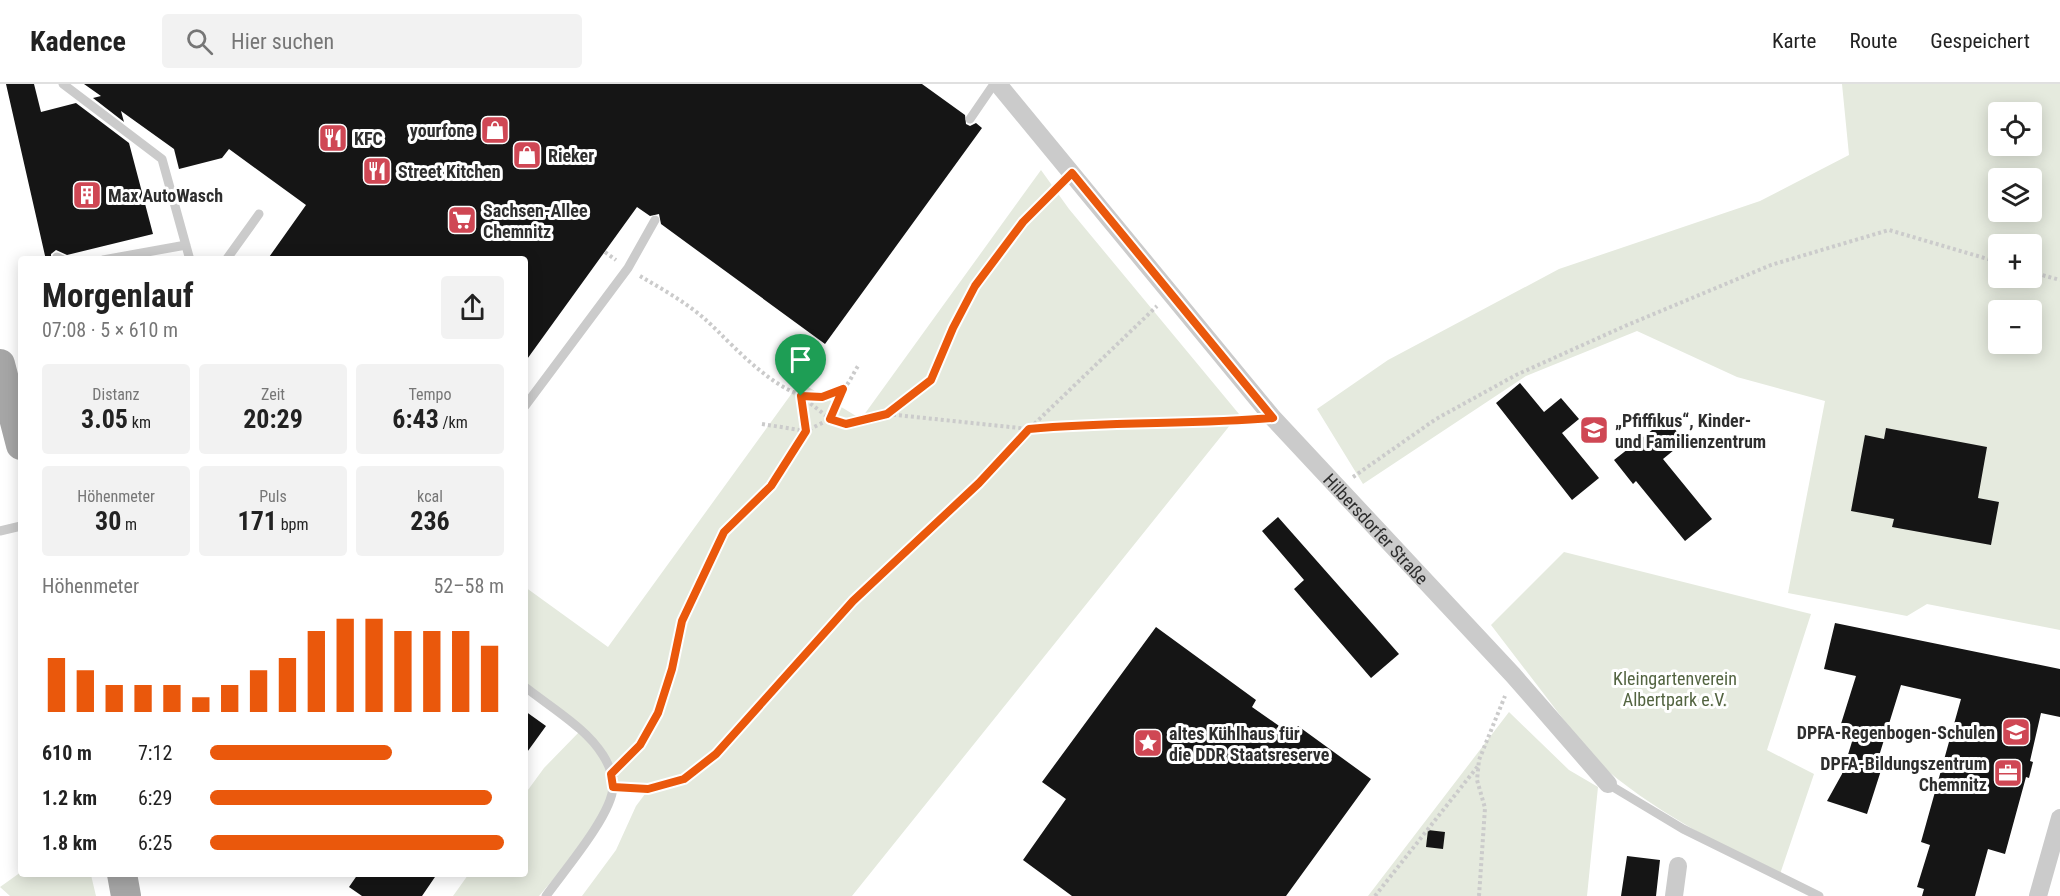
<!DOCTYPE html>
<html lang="de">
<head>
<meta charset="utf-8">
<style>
	:root { --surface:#fff; --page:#f2f2f2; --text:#222; --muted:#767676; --line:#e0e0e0; --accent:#ea580c }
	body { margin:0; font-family:"Roboto Condensed",sans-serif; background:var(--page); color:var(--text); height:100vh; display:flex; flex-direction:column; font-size:22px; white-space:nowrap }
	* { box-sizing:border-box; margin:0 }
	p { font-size:20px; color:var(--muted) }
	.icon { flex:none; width:33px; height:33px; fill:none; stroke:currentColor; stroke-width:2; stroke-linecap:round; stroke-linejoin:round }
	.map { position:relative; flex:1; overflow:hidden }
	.side { position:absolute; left:18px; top:172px; width:510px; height:621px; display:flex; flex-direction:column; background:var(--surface); border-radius:6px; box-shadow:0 3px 15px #0003 }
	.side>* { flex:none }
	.tools { position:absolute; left:1988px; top:18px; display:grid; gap:12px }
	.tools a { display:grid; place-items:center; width:54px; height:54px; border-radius:6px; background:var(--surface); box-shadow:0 3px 15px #0003; font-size:30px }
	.pin { position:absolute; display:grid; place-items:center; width:51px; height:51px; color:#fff; margin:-62px -26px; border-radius:50% 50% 50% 0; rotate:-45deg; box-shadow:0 0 6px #0007 }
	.pin .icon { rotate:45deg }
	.round { display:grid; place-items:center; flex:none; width:63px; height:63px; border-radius:6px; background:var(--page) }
	.headline { display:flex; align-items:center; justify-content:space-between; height:102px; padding:0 24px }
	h1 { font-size:33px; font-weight:700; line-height:45px }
	.stats { display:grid; grid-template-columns:repeat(3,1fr); gap:9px; height:102px; padding:6px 24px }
	.stats div { display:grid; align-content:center; border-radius:6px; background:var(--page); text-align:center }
	.stats b { font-size:26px; font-weight:700 }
	.stats small { font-size:16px; font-weight:400 }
	.stats p { font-size:16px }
	.chart { height:168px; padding:12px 24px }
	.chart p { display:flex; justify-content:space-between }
	.chart svg { width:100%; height:108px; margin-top:6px; stroke:var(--accent); stroke-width:6 }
	ul { padding:0 24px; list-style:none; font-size:20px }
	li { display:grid; grid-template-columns:96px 72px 1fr; align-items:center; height:45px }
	li i { height:15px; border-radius:8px; background:var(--accent) }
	header { display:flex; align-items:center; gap:36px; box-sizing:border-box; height:84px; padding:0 30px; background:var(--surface); border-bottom:2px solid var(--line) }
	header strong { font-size:28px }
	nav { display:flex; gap:33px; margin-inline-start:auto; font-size:21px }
	.search { width:420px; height:54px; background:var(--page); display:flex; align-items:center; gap:15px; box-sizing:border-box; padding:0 21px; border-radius:6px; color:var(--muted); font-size:22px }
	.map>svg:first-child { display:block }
	.green { fill:#e5eade; fill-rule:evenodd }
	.building { fill:#151515 }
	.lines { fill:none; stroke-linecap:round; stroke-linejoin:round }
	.path { stroke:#cbcbcb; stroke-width:4; stroke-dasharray:3 3; stroke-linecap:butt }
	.service { stroke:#cbcbcb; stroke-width:9 }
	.minor { stroke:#cbcbcb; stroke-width:18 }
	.primary { stroke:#a6a6a6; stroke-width:30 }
	.route-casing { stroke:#fff; stroke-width:12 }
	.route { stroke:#ea580c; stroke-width:8 }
	.labels { text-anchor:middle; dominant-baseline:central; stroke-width:6; stroke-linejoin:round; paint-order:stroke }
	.poi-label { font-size:18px; font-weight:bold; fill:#2e2e2e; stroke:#fff; text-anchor:start }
	.street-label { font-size:18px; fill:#2e2e2e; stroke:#fff }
	.park-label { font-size:18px; fill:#536441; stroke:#fff }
</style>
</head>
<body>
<header>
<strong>Kadence</strong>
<div class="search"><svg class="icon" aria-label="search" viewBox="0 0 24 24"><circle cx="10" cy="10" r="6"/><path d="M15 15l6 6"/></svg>Hier suchen</div>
<nav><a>Karte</a><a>Route</a><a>Gespeichert</a></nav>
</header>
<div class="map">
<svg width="2060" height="812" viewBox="0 0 2060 812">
	<rect width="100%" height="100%" fill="#fff"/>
	<path class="green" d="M1842 0H2060V546L1927 520 1907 532 1788 509 1825 317 1737 293 1637 247 1526 292 1363 400 1317 325 1388 276 1559 185 1760 117 1849 71ZM1998 28H2031V62H1998ZM1998 94H2031V128H1998ZM1998 160H2031V194H1998ZM1998 226H2031V260H1998Z
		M1041 86 1069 125 1239 330 852 812H582L616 766 636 722 648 706 614 703 590 752 539 812H453L468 791 525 790V710L544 684 581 646 525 603V503L608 563 800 298 861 335Z
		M1564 468 1811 530 1767 666 1814 690 1779 793C1715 757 1647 724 1593 674L1491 541Z
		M1509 628 1569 686 1598 703 1587 812H1368Z
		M21 788V790L91 791 96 812H10L0 803Z"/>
	<path class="building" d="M6 0H34L41 28 76 19 129 59 153 150 67 171 56 166 51 170V175L46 176Z
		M84 0H922L965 31 966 40 970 42 976 39 982 44 825 260 661 140 659 130 650 132 637 123 525 278V176H267L306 121 229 65 222 74 179 85 174 65 121 27 124 38 93 14 101 12Z
		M1520 299 1544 328 1561 314 1579 335 1562 349 1599 394 1572 416 1496 319Z
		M1666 335 1685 357 1663 375 1712 435 1685 457 1636 397 1633 400 1614 376Z
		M1886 344 1987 363 1978 414 1999 418 1991 461 1892 443 1894 435 1851 427 1865 351 1884 355Z
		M1278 433 1399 570 1371 594 1294 505 1304 496 1262 447Z
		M1835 539 2060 585V633L2041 629 2030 677 2033 678 2029 694 2026 693 2005 770 1988 765 1975 812H1922L1924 805 1917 803 1930 761 1921 758 1961 615 1901 601 1879 672 1885 674 1867 730 1827 717 1842 690 1855 648 1840 643 1856 592 1824 585Z
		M1156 543 1256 616 1252 623 1292 651 1298 642 1371 695 1286 812H1072L1023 776 1066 715 1042 698Z
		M525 627 546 642 525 671Z
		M1428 746 1445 748 1443 765 1426 763Z
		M1627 772 1660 776 1656 812H1621Z
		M358 790H437L422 812H362L349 803Z"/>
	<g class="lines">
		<path class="path" d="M605 168 616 176
			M2031 188 2060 196
			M640 192C662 205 687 219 706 236 734 261 800 341 843 305 849 300 854 288 858 282
			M801 312 830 335 846 340 887 330 1029 345 1079 340 1205 339 1248 336
			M887 329 931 296 953 244 975 202 1023 138 1059 102
			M762 340 806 347 830 335 842 306
			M1353 393 1436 335 1516 291 1625 242 1771 181 1889 146 1998 178
			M623 680 640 661 658 629 672 585 682 537 724 448 771 402 806 347 801 313
			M627 705H648L684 695 716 670 853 517 979 399 1029 345 1157 222
			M1375 812 1478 682
			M1479 812 1485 724 1477 696 1479 676 1505 612"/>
		<path class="service" d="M63 0 162 75 190 176
			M970 35 994 0
			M57 173 63 176
			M103 176 186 161
			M226 176 259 130
			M525 322 628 184 655 136
			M0 447 21 442
			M525 603C543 617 563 630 580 645 596 659 614 681 613 703 612 731 563 788 546 812
			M1608 700 1683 745 1819 812"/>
		<g class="minor">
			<path id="s1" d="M998 0 1273 334 1513 591 1608 700"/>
			<path d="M1674 812 1678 782"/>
			<path d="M2038 812 2060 734"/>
		</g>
		<path class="primary" d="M0 280 21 361
			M122 790 126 812"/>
	</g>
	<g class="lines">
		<g class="route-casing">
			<path id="route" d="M1072 89 1273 334C1192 341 1111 337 1029 345L979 399 853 517 716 670 684 695 648 705 613 703 611 690 640 661 658 629 672 585 682 537 724 448 771 402 806 347 801 312 822 313 843 305 830 335 846 340 887 330 931 296 953 244 975 202 1023 138Z"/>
		</g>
		<use href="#route" class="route"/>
	</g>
	<defs>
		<g id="shop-square" transform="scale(1.5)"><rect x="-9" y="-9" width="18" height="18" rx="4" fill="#cf4754" stroke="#fff"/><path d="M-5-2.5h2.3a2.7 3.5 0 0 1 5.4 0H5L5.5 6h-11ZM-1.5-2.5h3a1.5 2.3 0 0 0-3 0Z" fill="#fff"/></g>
		<g id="restaurant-square" transform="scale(1.5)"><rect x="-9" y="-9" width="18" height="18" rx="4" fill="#cf4754" stroke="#fff"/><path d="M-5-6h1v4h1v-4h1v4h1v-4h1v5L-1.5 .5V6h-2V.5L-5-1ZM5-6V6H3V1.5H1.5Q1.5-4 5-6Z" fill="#fff"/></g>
		<g id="building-square" transform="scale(1.5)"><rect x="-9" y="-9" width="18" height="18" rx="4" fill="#cf4754" stroke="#fff"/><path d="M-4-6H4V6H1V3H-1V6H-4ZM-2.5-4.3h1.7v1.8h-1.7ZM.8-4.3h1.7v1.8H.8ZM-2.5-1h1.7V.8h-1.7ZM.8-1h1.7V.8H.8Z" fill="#fff"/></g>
		<g id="supermarket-square" transform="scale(1.5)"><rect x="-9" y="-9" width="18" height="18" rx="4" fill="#cf4754" stroke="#fff"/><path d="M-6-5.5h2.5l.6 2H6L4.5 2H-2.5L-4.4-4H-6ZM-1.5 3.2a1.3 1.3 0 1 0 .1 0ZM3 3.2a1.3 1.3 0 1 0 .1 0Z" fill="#fff"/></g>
		<g id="school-square" transform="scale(1.5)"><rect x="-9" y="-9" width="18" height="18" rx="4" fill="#cf4754" stroke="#fff"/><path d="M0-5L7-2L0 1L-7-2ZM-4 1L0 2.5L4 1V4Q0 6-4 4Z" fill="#fff"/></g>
		<g id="sight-square" transform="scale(1.5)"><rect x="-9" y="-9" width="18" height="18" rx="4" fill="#cf4754" stroke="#fff"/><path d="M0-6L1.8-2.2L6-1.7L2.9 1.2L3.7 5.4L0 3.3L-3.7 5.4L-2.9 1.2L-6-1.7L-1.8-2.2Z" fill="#fff"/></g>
		<g id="office-square" transform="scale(1.5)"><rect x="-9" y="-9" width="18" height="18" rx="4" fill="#cf4754" stroke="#fff"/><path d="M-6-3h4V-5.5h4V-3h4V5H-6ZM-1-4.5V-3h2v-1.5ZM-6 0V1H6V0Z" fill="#fff"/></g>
	</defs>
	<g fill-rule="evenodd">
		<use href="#shop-square" x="495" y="46"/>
		<use href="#restaurant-square" x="333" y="54"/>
		<use href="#shop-square" x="527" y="71"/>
		<use href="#restaurant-square" x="377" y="87"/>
		<use href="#building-square" x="87" y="111"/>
		<use href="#supermarket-square" x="462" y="136"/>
		<use href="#school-square" x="1594" y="346"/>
		<use href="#school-square" x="2016" y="648"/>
		<use href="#sight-square" x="1148" y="659"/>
		<use href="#office-square" x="2008" y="689"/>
	</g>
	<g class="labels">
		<g class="poi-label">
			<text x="474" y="46" text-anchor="end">yourfone</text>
			<text x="354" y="54">KFC</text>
			<text x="548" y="71">Rieker</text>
			<text x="398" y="87">Street Kitchen</text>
			<text x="108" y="111">Max AutoWasch</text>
			<text x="483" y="126">Sachsen-Allee<tspan x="483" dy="21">Chemnitz</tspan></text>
			<text x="1615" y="336">„Pfiffikus“, Kinder-<tspan x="1615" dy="21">und Familienzentrum</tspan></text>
			<text x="1995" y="648" text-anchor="end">DPFA-Regenbogen-Schulen</text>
			<text x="1169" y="649">altes Kühlhaus für<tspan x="1169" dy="21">die DDR Staatsreserve</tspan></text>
			<text x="1987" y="679" text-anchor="end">DPFA-Bildungszentrum<tspan x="1987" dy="21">Chemnitz</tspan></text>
		</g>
		<g class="street-label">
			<text stroke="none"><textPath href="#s1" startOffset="584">Hilbersdorfer Straße</textPath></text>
		</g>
		<g class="park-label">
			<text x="1675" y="594">Kleingartenverein<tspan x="1675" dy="21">Albertpark e.V.</tspan></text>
		</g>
	</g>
</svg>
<div class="tools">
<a><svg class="icon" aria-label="locate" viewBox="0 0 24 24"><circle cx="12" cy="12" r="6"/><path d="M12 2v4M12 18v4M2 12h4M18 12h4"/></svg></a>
<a><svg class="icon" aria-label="layers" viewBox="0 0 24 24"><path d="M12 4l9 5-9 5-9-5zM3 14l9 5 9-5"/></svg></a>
<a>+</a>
<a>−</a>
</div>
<div class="pin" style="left:801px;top:312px;background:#1e9e55"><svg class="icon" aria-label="arrive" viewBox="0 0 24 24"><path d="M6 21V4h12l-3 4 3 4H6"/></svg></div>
<section class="side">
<div class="headline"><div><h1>Morgenlauf</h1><p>07:08 · 5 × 610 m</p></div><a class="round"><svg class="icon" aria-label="share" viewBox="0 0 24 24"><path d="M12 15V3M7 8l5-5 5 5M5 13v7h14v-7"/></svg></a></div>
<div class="stats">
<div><p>Distanz</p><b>3.05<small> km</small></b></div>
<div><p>Zeit</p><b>20:29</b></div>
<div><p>Tempo</p><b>6:43<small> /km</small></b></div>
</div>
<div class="stats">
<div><p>Höhenmeter</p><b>30<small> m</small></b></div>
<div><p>Puls</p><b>171<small> bpm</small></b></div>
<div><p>kcal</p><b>236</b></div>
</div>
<div class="chart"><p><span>Höhenmeter</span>52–58 m</p>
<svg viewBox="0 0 160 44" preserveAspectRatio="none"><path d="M5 44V22M15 44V27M25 44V33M35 44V33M45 44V33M55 44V38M65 44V33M75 44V27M85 44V22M95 44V11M105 44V6M115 44V6M125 44V11M135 44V11M145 44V11M155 44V17"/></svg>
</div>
<ul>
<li><b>610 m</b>7:12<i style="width:62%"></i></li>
<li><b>1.2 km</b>6:29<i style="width:96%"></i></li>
<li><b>1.8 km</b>6:25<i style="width:100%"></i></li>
</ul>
</section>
</div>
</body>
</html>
